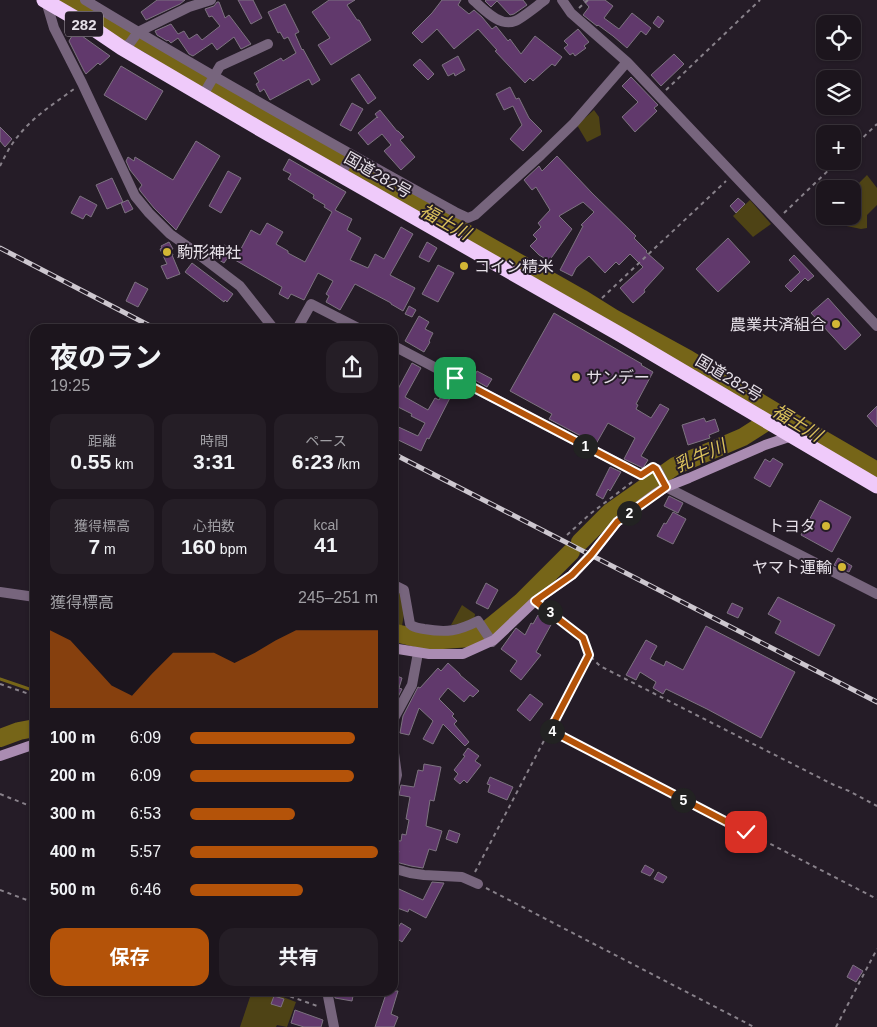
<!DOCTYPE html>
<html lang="ja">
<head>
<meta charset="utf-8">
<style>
	:root { --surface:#1c151d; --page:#251e26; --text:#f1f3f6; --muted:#a09fa4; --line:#3a343b; --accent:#b45309 }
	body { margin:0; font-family:Arial,"Noto Sans JP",sans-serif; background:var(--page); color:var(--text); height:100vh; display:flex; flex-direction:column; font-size:19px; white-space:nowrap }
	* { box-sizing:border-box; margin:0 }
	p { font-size:16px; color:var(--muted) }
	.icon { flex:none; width:28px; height:28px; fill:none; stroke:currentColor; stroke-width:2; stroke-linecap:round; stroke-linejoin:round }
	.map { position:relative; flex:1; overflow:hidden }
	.panel { position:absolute; left:30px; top:324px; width:368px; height:672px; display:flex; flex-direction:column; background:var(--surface); border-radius:15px; box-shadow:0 1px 4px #0004,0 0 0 1px var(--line) }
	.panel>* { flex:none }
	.controls { position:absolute; left:816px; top:15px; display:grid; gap:10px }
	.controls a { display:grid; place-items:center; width:45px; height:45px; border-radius:10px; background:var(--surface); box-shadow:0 1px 4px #0004,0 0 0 1px var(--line); font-size:25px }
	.pin { position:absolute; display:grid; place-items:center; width:42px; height:42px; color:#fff; margin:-21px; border-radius:10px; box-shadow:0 2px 8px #0006 }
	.km { position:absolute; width:25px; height:25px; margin:-12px; border-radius:50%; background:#222; color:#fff; font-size:14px; line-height:25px; text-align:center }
	.round { display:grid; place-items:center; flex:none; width:52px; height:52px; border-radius:15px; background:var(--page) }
	.headline { display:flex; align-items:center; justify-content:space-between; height:85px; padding:0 20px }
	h1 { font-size:28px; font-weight:700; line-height:38px }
	.stats { display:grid; grid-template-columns:repeat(3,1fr); gap:8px; height:85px; padding:5px 20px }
	.stats div { display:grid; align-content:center; border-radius:12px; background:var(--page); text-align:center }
	.stats b { font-size:21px; font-weight:700 }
	.stats small { font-size:14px; font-weight:400 }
	.stats p { font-size:14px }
	.chart { height:140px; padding:10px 20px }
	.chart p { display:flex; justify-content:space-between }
	.chart svg { width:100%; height:90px; margin-top:5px; fill:var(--accent); opacity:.7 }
	.action { display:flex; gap:10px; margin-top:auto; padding:10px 20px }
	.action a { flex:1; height:58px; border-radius:15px; background:var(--accent); color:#fff; font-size:20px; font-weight:700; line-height:58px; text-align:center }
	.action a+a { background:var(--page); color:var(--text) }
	ul { padding:0 20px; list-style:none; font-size:16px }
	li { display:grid; grid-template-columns:80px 60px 1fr; align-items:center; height:38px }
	li i { height:12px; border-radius:6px; background:var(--accent) }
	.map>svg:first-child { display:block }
	.green { fill:#4e4315 }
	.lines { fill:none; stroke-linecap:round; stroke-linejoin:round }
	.stream { stroke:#766518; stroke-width:3 }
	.river { stroke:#766518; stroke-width:18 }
	.building { fill:#61396c; stroke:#7d7380 }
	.path { stroke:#88818a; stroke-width:2; stroke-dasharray:4 4; stroke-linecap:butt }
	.street { stroke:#77657d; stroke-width:10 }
	.secondary { stroke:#aa8cb2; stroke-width:10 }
	.highway { stroke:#efcafa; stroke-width:15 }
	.rail-casing { stroke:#cdc7cf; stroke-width:5 }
	.rail { stroke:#251c27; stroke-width:3; stroke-dasharray:9; stroke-linecap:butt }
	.route-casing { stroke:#fff; stroke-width:10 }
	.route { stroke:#b45309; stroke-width:6 }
	.poi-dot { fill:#d3b635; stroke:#251c27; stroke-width:2 }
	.labels { text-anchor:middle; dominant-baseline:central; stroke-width:4; stroke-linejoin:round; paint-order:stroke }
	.shield { fill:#251c27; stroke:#aca5ae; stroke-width:1 }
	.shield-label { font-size:15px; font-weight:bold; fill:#e6e0e8 }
	.street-label { font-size:16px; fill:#e6e0e8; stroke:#251c27 }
	.poi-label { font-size:16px; fill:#e6e0e8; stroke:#251c27; text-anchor:start }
	.water-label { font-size:18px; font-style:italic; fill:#dbc25c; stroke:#251c27 }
</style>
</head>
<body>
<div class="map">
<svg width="877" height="1027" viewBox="0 0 877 1027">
	<rect width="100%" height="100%" fill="#251c27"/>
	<path class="green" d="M594 110 599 117 601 135 587 142 577 125Z
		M867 175 877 188V205L867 215V228L861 229 842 225 844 216H852L853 189Z
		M750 200 771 224 753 237 733 216Z
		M392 588 402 594 405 608 402 626 394 624 393 617Z
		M462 605 475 614 474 622 451 625Z
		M252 991H267L296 1002 287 1027 277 1025 276 1027H240Z"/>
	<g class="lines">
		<path class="stream" d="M0 679 35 691"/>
		<path class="river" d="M67 0 148 44 226 94 392 191 581 298 613 318 688 359 779 414 877 471
			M580 542 610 512 675 466 743 437 779 414
			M392 632 428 641 471 638 489 628 521 602 571 552
			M0 738 19 731 35 728"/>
	</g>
	<path class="building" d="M157 0H185L180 4 146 20 141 12Z
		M238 0H253L262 18 251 24Z
		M329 0H355L347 5 357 20H359L371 40 331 65 318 45 330 38 312 12Z
		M442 0H461L458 5 469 14 474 10 482 17 492 29 496 26 508 41 510 39 521 54 535 36 562 57 555 66 552 64 533 81 530 78 525 83 495 51 497 50 478 29 454 49 437 29 422 43 412 33 432 13Z
		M486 0H523L527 5 514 14 510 15 497 1 491 7 485 1Z
		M583 0H605L613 6 604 18 619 29 632 13 651 28 646 35 641 31 627 48 613 36 598 25 597 26 583 15 589 7Z
		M217 2H219L225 18 229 15 251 44 241 49 234 37 217 50 212 43 193 56 189 54 178 38 171 43 168 40 167 41 157 35 155 31 171 24 178 34 184 31 189 39 197 34 202 40 220 26 212 16 209 17 205 9 214 6Z
		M285 4 299 32 295 34 302 50 303 49 320 80 312 85 309 79 270 100 264 89 260 92 256 84 259 82 254 73 281 58 283 61 296 53 288 37 284 39 280 32 278 33 268 12Z
		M658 16 664 21 659 28 653 23Z
		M578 29 589 42 584 46 586 48 575 56 573 53 570 55 564 48 568 45 564 41Z
		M75 31 110 56 100 65 98 63 86 74 84 71 69 41Z
		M674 54 684 64 661 86 651 75Z
		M458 56 465 70 455 76 454 73 448 76 442 65Z
		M420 59 434 74 428 80 413 65Z
		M121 66 163 91 146 120 104 95Z
		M359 74 376 98 368 104 351 79Z
		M631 77 658 105 654 108 657 111 635 132 622 117 638 102 622 86Z
		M510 87 516 99 519 98 529 118 542 131 523 151 510 139 522 125 513 106 504 110 496 94Z
		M352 103 363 109 351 131 340 125Z
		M380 110 397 131H398L404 137 400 140 415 157 401 170 384 151 391 145 382 134 368 145 358 133 377 117 378 118 375 114Z
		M0 127 12 139 5 147 0 141Z
		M196 141 220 156 176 230 154 208 141 192 139 189 142 185 130 170 126 161 128 157 134 161 135 157 173 180Z
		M557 156 592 193 636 236 634 238 647 251 646 252 664 268 644 290 645 292 633 303 620 288 643 267 630 254 619 265 616 262 605 273 589 256 576 268 572 276 560 270 583 226 581 225 594 212 583 202 559 216 572 229 549 261 539 255 530 246 537 239 533 235 541 227 538 223 550 210 536 187 532 190 524 180 539 166 542 171Z
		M289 159 346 192 335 210 352 219 347 230 361 238 350 260 368 268 375 254 384 259 401 227 413 234 390 275 415 288 403 311 391 304V303L355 284 340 310 326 302 329 296 326 294 333 281 318 273 304 300 291 294 288 299 279 294 282 287 235 260 251 230 260 235 267 223 283 232 276 244 288 251V253L305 262 332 212 324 207 325 205 313 198 314 195 288 179 291 174 283 170Z
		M228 171 241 178 221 213 209 206Z
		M112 178 123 202 107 209 96 185Z
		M80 196 97 205 91 217 86 214 83 219 71 213Z
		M738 198 745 204 736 213 730 206Z
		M128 200 133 209 125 213 121 203Z
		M728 238 750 262 718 292 696 269Z
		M169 242 173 249 171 250 173 255H172L180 274 167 279 161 266 167 264 160 249 162 248 161 246Z
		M427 242 437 248 429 262 419 257Z
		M224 245 233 250 224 263 216 258Z
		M794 255 814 276 808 281 805 278 791 292 785 286 800 272 789 260Z
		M192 263 233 294 227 302 225 300 224 302 185 272Z
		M438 265 454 273 438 302 422 294Z
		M135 282 148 289 138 307 126 301Z
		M828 298 861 335 845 350 811 313Z
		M409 306 416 310 412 317 405 314Z
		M554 313 642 364 641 365 653 372 636 404 638 405 636 409 651 418 660 404 669 409 641 456 648 460 643 468 624 459 635 438 608 423 596 444 549 419 552 414 510 391Z
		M419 316 429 322 425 329 433 333 429 341 430 342 424 352 405 341Z
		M412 363 421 368 405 397 428 410 435 398 439 400 449 383 458 387 454 393 453 392 429 439 427 438 421 451 392 437V424L418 436 425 423 411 416 412 414 392 404V400Z
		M477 371 492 379 487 387 473 379Z
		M877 406V427L867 416Z
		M704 418 706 422 715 419 719 431 709 435 710 438 688 445 682 425Z
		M773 458 783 464 770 487 754 478 765 459 770 462Z
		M610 467 621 472 610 491 608 489 603 499 596 495Z
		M669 496 683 503 678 513 664 506Z
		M820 500 851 517 832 552 801 535Z
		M673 512 686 519 673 544 657 536 664 523 666 524Z
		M838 558 852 566 849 572 834 565Z
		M486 583 498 590 488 609 476 603Z
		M778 597 835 625 819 656 775 633 781 621 768 614Z
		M732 603 743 608 738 618 727 613Z
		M538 615 552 623 536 652 541 655 521 680 510 671 517 661 501 649 516 628 525 635 531 623 533 624Z
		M706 626 795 672 761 738 707 709 666 689 663 694 653 688 656 682 640 672 636 680 626 675 646 640 657 646 650 659 664 666 666 661 683 670Z
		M448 663 460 674V675L479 691 473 697 470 695 464 702 448 688 439 699 454 714 452 716 457 721 454 724 469 742 465 746 443 724 433 744 423 739 433 721 419 708 409 735 400 733 403 716 418 687 420 688 438 668 441 671Z
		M392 674 402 678 399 688 402 689 395 703 392 702Z
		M530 694 543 704 530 721 517 710Z
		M468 748 479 756 475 761 481 765 467 783 464 780 460 784 454 779 458 774 454 770 465 756 463 755Z
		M424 764 441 767 434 801 430 800 426 826 442 831 436 851 429 849 423 868 411 866 396 862 399 851 392 850V840L401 841 402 834 406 835 409 820 406 819 410 797 399 795 401 785 414 787 418 770 423 771Z
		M490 777 513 787 507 800 488 792 490 785 487 784Z
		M449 830 460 834 457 843 446 839Z
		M645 865 654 870 650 876 641 872Z
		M658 872 667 877 663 883 654 879Z
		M432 882 444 883 426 918 409 909 408 912 392 906V903L399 889 423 900Z
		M401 923 411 929 402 942 393 936Z
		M853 965 863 971 856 982 847 977Z
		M334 991H354L352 1001 335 998Z
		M387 991H398L391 1014 398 1017 394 1027H375Z
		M274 996 284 999 281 1007 271 1004Z
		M295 1010 323 1020 321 1027H304L291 1023Z"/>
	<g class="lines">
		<path class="path" d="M579 8 588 0
			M666 90 760 0
			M852 148 877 124
			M0 166C5 156 11 144 19 135 34 116 55 103 74 89
			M784 213 838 161
			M602 298 726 181
			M567 535 590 514 632 482
			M542 607 583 638 589 655 600 666 834 785 849 791 877 806
			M0 684 35 696
			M550 730 877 899
			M0 794 35 808
			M475 872 589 655
			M486 888 754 1027
			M0 890 35 903
			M275 991 320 1007
			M836 1027 877 949"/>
		<path class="street" d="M85 0C207 74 330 143 455 212L468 218 475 215 541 155 574 123 627 62
			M473 0C484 9 499 27 515 21 521 19 538 5 545 0
			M562 0 571 13 627 62 877 326
			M46 1 54 28 82 83 135 196 149 213 170 234 194 251 240 286 274 329
			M122 48 130 43 138 32 189 7 211 0
			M203 95 220 66 268 44
			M341 174 351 155
			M297 329 311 304 360 329
			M392 345 641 475
			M657 469 666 487 877 594
			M392 586H396L404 590 410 624C414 628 419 628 424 629 447 633 458 631 478 621L492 642
			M0 592 35 597
			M392 794 397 775 393 746V720L412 685 418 653
			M392 868 410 873 424 875 462 877 478 884
			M327 991 334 1027"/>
		<path class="secondary" d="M392 648 429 654H463L494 640 535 601 572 575 591 555 617 522 655 494 666 487 689 478 765 445 792 436
			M0 756 35 744"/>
		<path class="highway" d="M44 0 94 29 122 48 260 129 621 335 877 486"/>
		<g class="rail-casing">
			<path id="rail" d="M0 248 156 329
				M392 453 877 702"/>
		</g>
		<use href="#rail" class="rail"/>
	</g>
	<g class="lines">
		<g class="route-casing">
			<path id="route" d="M455 378 641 475 653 467 656 469 666 487 617 522 591 555 572 575 535 601 583 638 589 655 550 730 746 832"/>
		</g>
		<use href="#route" class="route"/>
	</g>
	<g class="poi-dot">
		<circle cx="167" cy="252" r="5"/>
		<circle cx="464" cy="266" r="5"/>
		<circle cx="836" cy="324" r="5"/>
		<circle cx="576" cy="377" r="5"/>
		<circle cx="826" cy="526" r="5"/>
		<circle cx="842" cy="567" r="5"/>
	</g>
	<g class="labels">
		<rect class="shield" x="65" y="11.5" width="38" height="25" rx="4"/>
		<g class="shield-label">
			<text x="84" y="24">282</text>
		</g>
		<g class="street-label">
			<text transform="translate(378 175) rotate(30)">国道282号</text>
			<text transform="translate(729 378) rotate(31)">国道282号</text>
		</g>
		<g class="poi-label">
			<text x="177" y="252">駒形神社</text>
			<text x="474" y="266">コイン精米</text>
			<text x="826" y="324" text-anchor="end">農業共済組合</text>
			<text x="586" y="377">サンデー</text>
			<text x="816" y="526" text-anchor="end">トヨタ</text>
			<text x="832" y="567" text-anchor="end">ヤマト運輸</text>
		</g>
		<g class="water-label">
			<text transform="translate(445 222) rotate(29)">福士川</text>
			<text transform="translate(797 423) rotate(31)">福士川</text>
			<text transform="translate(700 456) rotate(-24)">乳牛川</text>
		</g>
	</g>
</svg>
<div class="controls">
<a><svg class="icon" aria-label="locate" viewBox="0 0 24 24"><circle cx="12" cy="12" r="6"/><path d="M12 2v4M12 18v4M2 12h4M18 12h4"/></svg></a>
<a><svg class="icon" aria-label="layers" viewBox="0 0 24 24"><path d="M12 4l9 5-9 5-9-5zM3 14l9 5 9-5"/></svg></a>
<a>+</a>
<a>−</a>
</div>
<div class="pin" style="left:455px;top:378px;background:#1e9e55"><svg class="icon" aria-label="arrive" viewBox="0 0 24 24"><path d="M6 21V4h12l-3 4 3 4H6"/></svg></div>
<div class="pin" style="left:746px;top:832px;background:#d93025"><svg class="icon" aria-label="check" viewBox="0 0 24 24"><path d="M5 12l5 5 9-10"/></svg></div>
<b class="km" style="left:585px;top:446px">1</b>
<b class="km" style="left:629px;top:513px">2</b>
<b class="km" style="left:550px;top:612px">3</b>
<b class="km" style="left:552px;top:731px">4</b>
<b class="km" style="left:683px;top:800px">5</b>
<section class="panel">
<div class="headline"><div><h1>夜のラン</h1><p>19:25</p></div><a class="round"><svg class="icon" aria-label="share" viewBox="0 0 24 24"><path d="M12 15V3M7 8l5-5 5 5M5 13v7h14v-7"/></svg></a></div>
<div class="stats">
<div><p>距離</p><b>0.55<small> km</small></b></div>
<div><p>時間</p><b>3:31</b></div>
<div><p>ペース</p><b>6:23<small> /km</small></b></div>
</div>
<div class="stats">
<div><p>獲得標高</p><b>7<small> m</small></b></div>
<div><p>心拍数</p><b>160<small> bpm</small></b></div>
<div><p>kcal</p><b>41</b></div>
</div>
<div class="chart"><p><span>獲得標高</span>245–251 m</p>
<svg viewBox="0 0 160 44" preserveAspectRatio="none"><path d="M0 44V6L10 11L20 22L30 33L40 38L50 27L60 17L70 17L80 17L90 22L100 17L110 11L120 6L130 6L140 6L150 6L160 6V44z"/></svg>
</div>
<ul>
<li><b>100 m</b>6:09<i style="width:88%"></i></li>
<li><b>200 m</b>6:09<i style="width:87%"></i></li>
<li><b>300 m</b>6:53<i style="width:56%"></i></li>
<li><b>400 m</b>5:57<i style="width:100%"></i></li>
<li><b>500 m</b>6:46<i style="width:60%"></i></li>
</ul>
<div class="action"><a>保存</a><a>共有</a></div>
</section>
</div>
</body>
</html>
